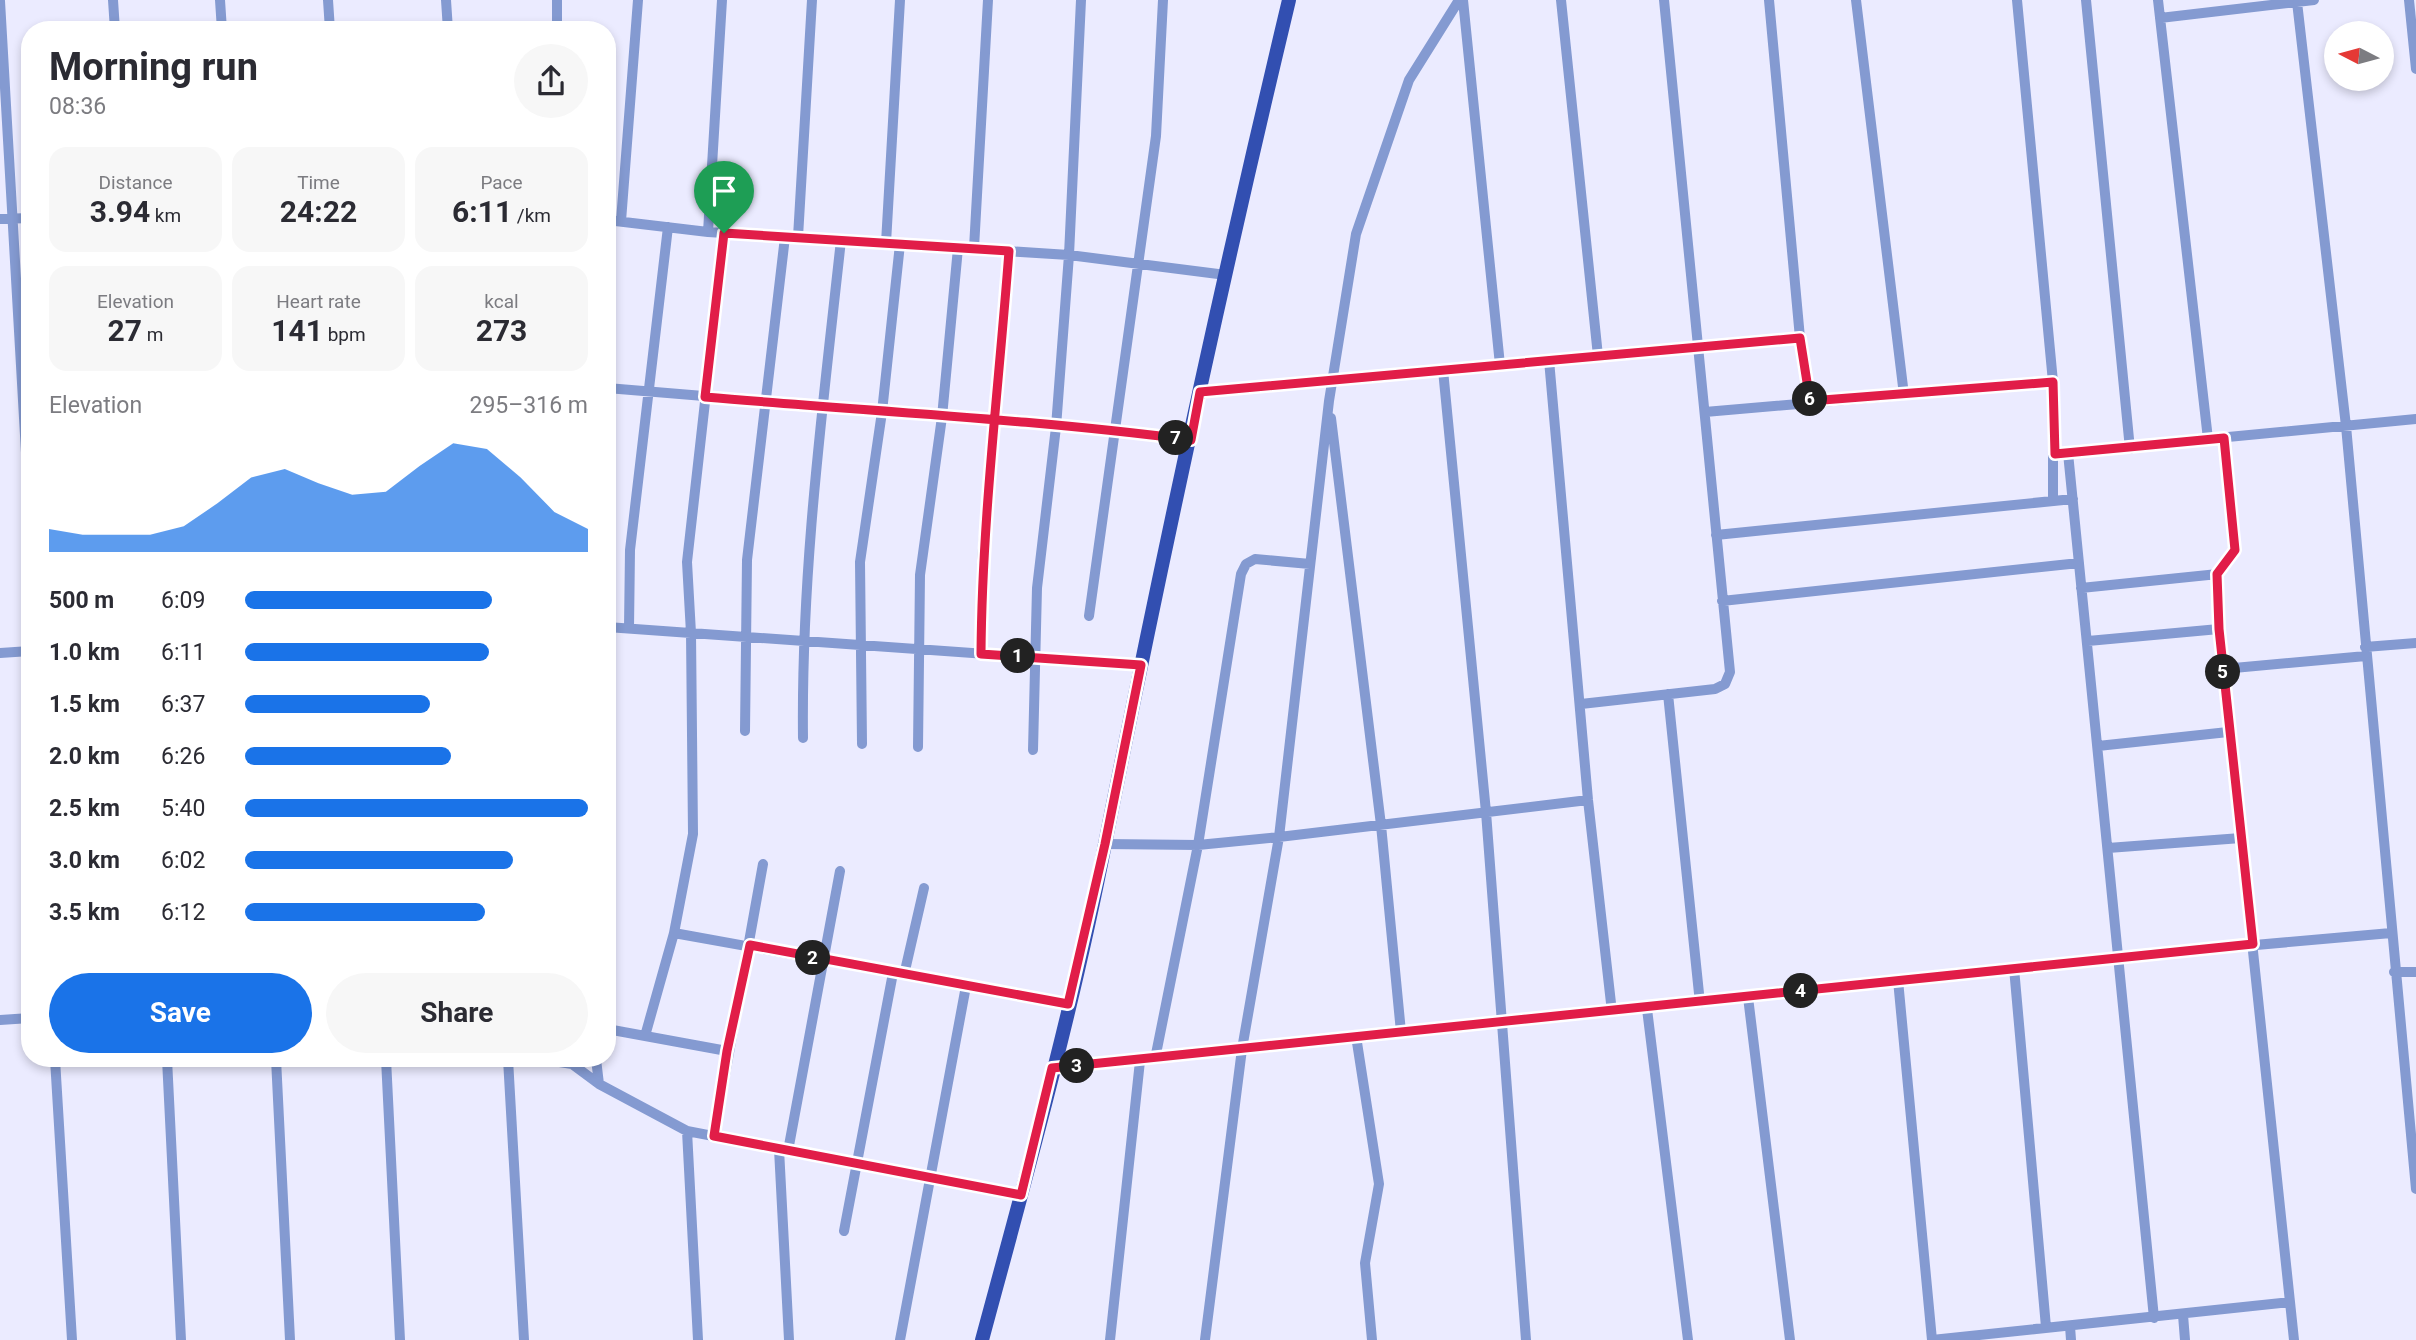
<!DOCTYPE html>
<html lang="en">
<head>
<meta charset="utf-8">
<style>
	:root { --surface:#fff; --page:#f7f7f7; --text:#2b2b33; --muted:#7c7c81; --accent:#1a73e8 }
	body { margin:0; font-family:Roboto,sans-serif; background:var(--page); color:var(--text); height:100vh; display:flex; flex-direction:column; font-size:26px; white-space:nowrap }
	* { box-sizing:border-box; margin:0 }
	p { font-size:23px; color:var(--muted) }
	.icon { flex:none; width:38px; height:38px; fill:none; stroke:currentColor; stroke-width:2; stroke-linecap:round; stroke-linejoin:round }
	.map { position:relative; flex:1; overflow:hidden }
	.details { position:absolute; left:21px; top:21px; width:595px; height:1046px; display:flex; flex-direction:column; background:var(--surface); border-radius:28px; box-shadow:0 4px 10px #0003 }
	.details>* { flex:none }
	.needle { width:46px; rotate:276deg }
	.fabs { position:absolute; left:2324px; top:21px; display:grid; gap:14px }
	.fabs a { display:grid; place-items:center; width:70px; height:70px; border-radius:50%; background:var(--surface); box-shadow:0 4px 10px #0003; font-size:35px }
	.pin { position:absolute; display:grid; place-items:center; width:60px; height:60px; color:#fff; margin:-72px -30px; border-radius:50% 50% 50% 0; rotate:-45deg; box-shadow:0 0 7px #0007 }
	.pin .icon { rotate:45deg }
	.km { position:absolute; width:35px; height:35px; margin:-18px; border-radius:50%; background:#222; color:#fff; font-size:19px; line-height:35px; text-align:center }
	.round { display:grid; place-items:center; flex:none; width:74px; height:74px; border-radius:37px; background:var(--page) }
	.overview { display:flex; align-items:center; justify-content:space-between; height:119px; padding:0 28px }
	h1 { font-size:38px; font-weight:700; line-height:52px }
	.figures { display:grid; grid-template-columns:repeat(3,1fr); gap:10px; height:119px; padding:7px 28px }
	.figures div { display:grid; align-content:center; border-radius:18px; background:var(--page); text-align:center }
	.figures b { font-size:30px; font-weight:700 }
	.figures small { font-size:19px; font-weight:400 }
	.figures p { font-size:19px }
	.chart { height:196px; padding:14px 28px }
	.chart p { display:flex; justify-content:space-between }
	.chart svg { width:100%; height:126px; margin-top:7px; fill:var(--accent); opacity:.7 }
	.button { display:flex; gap:14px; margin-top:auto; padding:14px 28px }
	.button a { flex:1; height:80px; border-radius:42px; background:var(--accent); color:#fff; font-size:28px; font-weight:700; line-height:80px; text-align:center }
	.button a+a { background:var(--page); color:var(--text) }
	ul { padding:0 28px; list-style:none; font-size:23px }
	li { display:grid; grid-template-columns:112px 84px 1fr; align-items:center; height:52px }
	li i { height:18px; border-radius:9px; background:var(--accent) }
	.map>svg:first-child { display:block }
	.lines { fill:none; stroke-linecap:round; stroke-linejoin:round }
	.minor { stroke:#849ad1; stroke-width:10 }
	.major { stroke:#324fb1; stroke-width:14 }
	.route-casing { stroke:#fff; stroke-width:14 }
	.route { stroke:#e11d48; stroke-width:9 }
</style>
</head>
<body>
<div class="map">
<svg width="2416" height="1340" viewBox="0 0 2416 1340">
	<rect width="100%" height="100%" fill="#ebebff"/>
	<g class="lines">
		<path class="minor" d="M113 0 115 30
			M220 0 222 30
			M328 0 330 30
			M446 0 448 30
			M557 0V30
			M1463 0 1500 365
			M1561 0 1598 356
			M1769 0 1800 338 1810 401
			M1856 0 1904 395
			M2017 0 2053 382V501
			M2086 0 2130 449
			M2158 0 2208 439
			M2409 0 2416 69
			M0 1 30 522
			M2297 2 2346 426 2416 1189
			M2160 18 2314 0
			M0 219 30 218
			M607 220 708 232 1069 255 1226 275
			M621 221 638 0
			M708 232 722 0
			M798 237 812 0
			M886 243 900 0
			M974 248 988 0
			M1549 360 1588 800 1612 1012
			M1443 370 1486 812 1526 1340
			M607 388 1116 430 1190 440
			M1200 392 1800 338
			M1705 412 2053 382
			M1331 418 1381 825 1401 1032
			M2224 438 2235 550 2218 574 2219 629 2294 1340
			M2061 453 2416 419
			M2068 453 2154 1318
			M1716 535 2073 499
			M2081 588 2218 574
			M1722 601 2079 563
			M1089 616 1156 136 1163 0
			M607 627 1141 665
			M629 628 630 550 668 227
			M2088 641 2219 629
			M2365 647 2416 643
			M0 653 30 651
			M981 654 982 560 1009 251
			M2223 669 2366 656
			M1668 694 1700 1003
			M1581 704 1715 689 1725 684 1730 672 1664 0
			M745 731 747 560 785 237
			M803 738C801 571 823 406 841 240
			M862 744 860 562 882 412 900 244
			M2098 746 2228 732
			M918 747 920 575 942 417 958 248
			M1033 750 1037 588 1056 427 1069 255 1081 0
			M1105 844 1198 845 1279 837 1588 800
			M2108 848 2241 838
			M674 933 1068 1004
			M2014 968 2046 1327
			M2394 972H2416
			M904 975 924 888
			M1898 980 1932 1340
			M1748 997 1790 1340
			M1647 1009 1688 1340
			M0 1020 30 1018
			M607 1029 727 1051
			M645 1036 674 933 693 834 691 633 687 562 724 233
			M1356 1036 1379 1184 1365 1263 1372 1340
			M55 1059 72 1340
			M167 1059 181 1340
			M276 1059 290 1340
			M386 1059 400 1340
			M508 1059 524 1340
			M541 1059 572 1064 599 1084 687 1131 1021 1195
			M596 1059 599 1084
			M1155 1059 1198 845 1241 574 1246 564 1255 559 1310 564
			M1052 1068 2120 957 2391 933
			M687 1131 698 1340
			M714 1136 763 864
			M779 1149 789 1340
			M788 1151 840 871
			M844 1231 893 973
			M2183 1315 2185 1340
			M2070 1326 2071 1340
			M900 1340 966 986
			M1110 1340 1140 1061
			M1205 1340 1242 1049 1279 837 1329 401 1356 234 1409 80 1459 0
			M1932 1340 2290 1302"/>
		<path class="major" d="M982 1340C1026 1177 1073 1009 1105 844 1161 562 1222 280 1289 0"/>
	</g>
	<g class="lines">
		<g class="route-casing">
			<path id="route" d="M724 233 1009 251C999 385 982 519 981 654L1141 665 1105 844 1068 1004 750 945 727 1051 714 1136 1021 1195 1052 1068 2253 944 2219 629 2217 574 2235 550 2224 438 2055 454 2053 382 1810 401 1800 338 1200 392 1191 440C1030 419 866 411 705 397L724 233"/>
		</g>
		<use href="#route" class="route"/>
	</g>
</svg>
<div class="fabs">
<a><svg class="needle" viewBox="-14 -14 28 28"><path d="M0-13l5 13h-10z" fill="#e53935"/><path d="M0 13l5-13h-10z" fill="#7c7c81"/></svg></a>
</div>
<div class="pin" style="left:724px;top:233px;background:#1e9e55"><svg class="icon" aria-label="arrive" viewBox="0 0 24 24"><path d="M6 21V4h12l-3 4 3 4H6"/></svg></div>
<b class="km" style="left:1018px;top:656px">1</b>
<b class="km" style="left:813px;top:958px">2</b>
<b class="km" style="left:1077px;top:1066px">3</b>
<b class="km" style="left:1801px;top:991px">4</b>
<b class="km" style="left:2223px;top:672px">5</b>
<b class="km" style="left:1810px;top:399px">6</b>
<b class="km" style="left:1176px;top:438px">7</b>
<section class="details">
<div class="overview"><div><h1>Morning run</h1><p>08:36</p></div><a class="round"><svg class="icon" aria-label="share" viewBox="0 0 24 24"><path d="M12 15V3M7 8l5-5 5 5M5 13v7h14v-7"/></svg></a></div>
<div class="figures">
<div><p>Distance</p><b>3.94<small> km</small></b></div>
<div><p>Time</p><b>24:22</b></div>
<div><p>Pace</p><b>6:11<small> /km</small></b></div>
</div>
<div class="figures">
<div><p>Elevation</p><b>27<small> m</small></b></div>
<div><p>Heart rate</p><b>141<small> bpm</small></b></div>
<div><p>kcal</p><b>273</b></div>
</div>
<div class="chart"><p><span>Elevation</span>295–316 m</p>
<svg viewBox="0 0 160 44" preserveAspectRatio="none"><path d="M0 44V36L10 38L20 38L30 38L40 35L50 27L60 18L70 15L80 20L90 24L100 23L110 14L120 6L130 8L140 18L150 30L160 36V44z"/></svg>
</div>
<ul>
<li><b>500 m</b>6:09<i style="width:72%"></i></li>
<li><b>1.0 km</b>6:11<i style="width:71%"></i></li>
<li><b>1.5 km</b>6:37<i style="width:54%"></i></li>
<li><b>2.0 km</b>6:26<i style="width:60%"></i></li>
<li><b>2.5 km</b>5:40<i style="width:100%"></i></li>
<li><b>3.0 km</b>6:02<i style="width:78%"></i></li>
<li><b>3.5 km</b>6:12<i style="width:70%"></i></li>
</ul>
<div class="button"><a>Save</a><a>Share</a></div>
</section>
</div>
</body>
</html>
